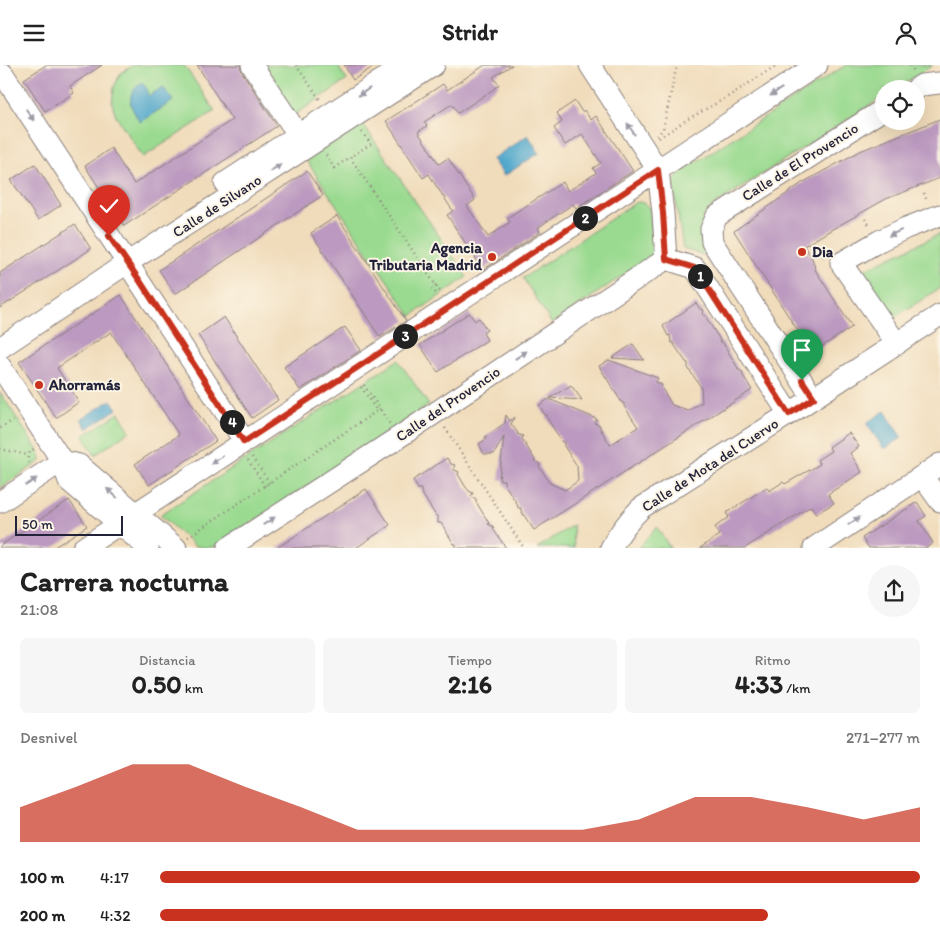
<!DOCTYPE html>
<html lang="es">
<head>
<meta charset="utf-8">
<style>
	:root { --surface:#fff; --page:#f6f6f6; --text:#222; --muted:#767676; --accent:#c8321e }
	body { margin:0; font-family:Itim,sans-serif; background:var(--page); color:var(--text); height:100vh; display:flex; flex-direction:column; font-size:19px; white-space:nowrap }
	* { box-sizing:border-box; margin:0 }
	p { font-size:16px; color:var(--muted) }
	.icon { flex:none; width:28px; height:28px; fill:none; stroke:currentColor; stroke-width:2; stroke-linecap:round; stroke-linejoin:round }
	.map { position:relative; height:483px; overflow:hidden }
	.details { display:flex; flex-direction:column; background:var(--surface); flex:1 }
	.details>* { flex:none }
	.controls { position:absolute; left:875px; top:15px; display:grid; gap:10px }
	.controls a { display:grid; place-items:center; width:50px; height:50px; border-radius:50%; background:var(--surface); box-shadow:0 5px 20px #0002; font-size:25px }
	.scale { position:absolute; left:15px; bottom:12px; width:108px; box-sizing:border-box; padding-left:5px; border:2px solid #22223b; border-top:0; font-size:14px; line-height:18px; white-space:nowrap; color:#22223b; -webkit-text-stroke:4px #fcf5e5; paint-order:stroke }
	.pin { position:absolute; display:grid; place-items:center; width:42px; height:42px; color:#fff; margin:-51px -21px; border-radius:50% 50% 50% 0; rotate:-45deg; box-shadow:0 0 5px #0007 }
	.pin .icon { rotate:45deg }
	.km { position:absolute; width:25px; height:25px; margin:-12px; border-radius:50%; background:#222; color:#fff; font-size:14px; line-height:25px; text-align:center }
	.round { display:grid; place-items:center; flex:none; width:52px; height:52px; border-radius:26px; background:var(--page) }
	.head { display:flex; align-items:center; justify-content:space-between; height:85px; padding:0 20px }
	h1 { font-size:28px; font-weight:800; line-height:38px }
	.stats { display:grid; grid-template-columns:repeat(3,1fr); gap:8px; height:85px; padding:5px 20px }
	.stats div { display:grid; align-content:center; border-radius:8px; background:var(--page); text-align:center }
	.stats b { font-size:25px; font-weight:800 }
	.stats small { font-size:14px; font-weight:400 }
	.stats p { font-size:14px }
	.chart { height:140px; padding:10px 20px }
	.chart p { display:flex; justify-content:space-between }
	.chart svg { width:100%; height:90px; margin-top:5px; fill:var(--accent); opacity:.7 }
	ul { padding:0 20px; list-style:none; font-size:16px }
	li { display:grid; grid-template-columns:80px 60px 1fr; align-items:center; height:38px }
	li i { height:12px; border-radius:6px; background:var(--accent) }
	header { display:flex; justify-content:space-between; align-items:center; height:65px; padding:0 20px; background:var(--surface); font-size:22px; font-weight:800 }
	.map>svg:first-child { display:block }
	.green { fill:#9ada90; stroke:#5e7e66 }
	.water { fill:#4ea6cb; stroke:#386483 }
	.building { fill:#bb99c0 }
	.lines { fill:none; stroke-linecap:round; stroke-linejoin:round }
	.minor-casing { stroke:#897e7a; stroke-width:23 }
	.path { stroke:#897e7a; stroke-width:2.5; stroke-dasharray:1 4; stroke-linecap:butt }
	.minor { stroke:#fff; stroke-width:21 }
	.oneway { fill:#9c9ca7 }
	.route-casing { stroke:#fff; stroke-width:10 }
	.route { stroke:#c8321e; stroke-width:6 }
	.poi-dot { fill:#c8321e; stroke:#fcf5e5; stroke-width:2 }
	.labels { text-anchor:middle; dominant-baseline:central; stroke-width:4; stroke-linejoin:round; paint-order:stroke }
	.street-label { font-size:15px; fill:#22223b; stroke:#fcf5e5 }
	.poi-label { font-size:15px; font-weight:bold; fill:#22223b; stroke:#fcf5e5; text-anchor:start }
</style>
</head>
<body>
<header><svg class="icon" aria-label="menu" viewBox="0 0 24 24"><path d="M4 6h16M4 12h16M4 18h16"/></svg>Stridr<svg class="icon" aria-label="person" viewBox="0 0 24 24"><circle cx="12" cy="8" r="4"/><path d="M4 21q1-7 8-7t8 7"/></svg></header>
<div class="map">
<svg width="940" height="483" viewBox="0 0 940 483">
	<rect width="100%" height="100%" fill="#fcf5e5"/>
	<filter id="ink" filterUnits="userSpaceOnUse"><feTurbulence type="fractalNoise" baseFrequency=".02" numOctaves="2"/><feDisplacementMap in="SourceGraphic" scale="10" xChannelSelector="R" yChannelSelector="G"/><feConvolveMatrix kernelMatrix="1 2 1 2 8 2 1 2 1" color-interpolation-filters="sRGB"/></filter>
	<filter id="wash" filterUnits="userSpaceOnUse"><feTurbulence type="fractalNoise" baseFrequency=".0096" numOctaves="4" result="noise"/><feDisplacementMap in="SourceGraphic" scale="20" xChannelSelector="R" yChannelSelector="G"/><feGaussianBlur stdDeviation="1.12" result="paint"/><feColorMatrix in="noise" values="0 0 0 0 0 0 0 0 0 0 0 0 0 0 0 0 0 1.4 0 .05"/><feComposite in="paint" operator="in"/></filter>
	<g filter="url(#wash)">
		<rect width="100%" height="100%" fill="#f0dbba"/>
		<path class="green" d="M133 0H184L215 46 143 92 116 51 112 38 114 22 120 9Z
			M259 0H337L347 15 293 51Z
			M846 0H933L896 24H884V31L714 140 703 152V170L708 183 703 190 683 184 673 117 679 108Z
			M362 58 467 212 411 251 306 95Z
			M639 137C645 138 647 140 650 145L653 188 651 191 552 259 523 213 635 138Z
			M940 169V223L892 254 864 213 863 205Z
			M398 295 429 340 216 481 207 483 195 481 160 450Z
			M0 327 40 389 41 396 0 423Z
			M119 348 130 366 95 390 83 371Z
			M573 460 574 483H537Z
			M657 462 670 483H638Z"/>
		<path class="water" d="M142 17 148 26 147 28 149 31 163 22 173 36 140 57C129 40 125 31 142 17Z
			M528 70 539 88 504 111 492 94Z
			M111 335 117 344 87 364 81 354Z
			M885 346 902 373 884 384 866 358Z"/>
		<g id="blocks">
			<path class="building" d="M46 0H102L70 21 74 28 45 46 24 14Z
				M197 0H240L242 7 277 61 124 161 85 101 111 83 134 119 232 55Z
				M344 0H376L353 15Z
				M485 0H512L493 12 499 20 491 26 458 48 452 39 424 57 427 61 418 67 439 99 448 93 475 135 467 141 488 172 510 157 507 153 563 117 568 126 596 108 593 103 601 98 582 69 565 80 554 63 562 57 557 48 575 36 582 47 584 45 591 55 596 51 633 106 576 143 573 139 546 157 538 163 540 167 483 205 447 150 453 146 435 119 429 109 423 113 386 56 443 19 447 25Z
				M940 54V113L886 134 829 166 804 181 812 193 816 206 852 262 812 288 734 166 802 118 860 86Z
				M35 99 61 140 38 155 11 115Z
				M307 106 323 130 175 229 159 205Z
				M337 151 406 256 380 272 311 168Z
				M75 159 91 184 0 243V208Z
				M121 230 216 376 149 420 135 399 179 370 111 267 57 303 79 337 56 353 19 297Z
				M696 238 700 244 704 245 702 249 707 252V254L720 275 719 276 723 278 738 303 737 304 743 307 742 309 752 325 534 465 521 446V443H518L517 439 504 418V415H499L504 372 494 389H484L479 379 486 374 485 372 505 358 506 350 510 356 515 352 511 359 518 368 517 369 523 371 522 374 535 395 534 396 540 399 539 401 550 418 565 425 578 416 577 401 564 381V377H562L547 353V350H545L539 340 549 334 597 354 594 358 600 360V363L610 380 638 362 624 341V338H622L599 301 609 295 658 313 656 317 662 320 661 322 672 340 688 346 702 337 701 322 688 303V298L686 297 673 278 671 277 670 270 668 271 663 261Z
				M469 248 475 256 479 253 487 265 483 268 487 275 438 307 420 280Z
				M224 252 278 335 252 353 198 270Z
				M345 262 361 285 300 325 284 302Z
				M633 279 644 295 612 293Z
				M571 320 582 335 550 333Z
				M849 368 859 382 850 388 862 407 828 429 834 438 816 449 811 441 745 483H700L720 470 715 462 729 452 726 448 767 422 769 426 783 417 785 419 820 399 817 395 831 386 829 382Z
				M447 393 451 399 455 400 453 404 459 407 458 409 465 421 469 426 473 428 471 431 476 434V437L489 458 488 459 494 462 493 464 506 483H456V479H454L441 458H438V452L436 451 421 427V424H418L413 415Z
				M366 424 390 460 356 483H277Z
				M69 435 87 461 53 483H0V481Z
				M917 437 926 451 919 456 933 478 926 483H869L862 473Z"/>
		</g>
	</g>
	<g filter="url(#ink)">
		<use href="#blocks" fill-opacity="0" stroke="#897e7a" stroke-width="1"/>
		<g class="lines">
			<g class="minor-casing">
				<path id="minor" d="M252 0 291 59
					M590 0 658 105 663 148 666 194
					M3 9 245 377
					M916 24 922 20 939 18
					M225 118 405 0
					M666 194 695 203 789 349
					M897 279 841 198 879 176 906 163 940 150
					M0 283 127 198 434 0
					M0 301 62 396 69 416 148 483
					M813 333 712 177 711 164 717 151 884 44
					M62 396 79 400 176 483
					M922 411 940 436
					M0 437 62 396
					M83 483 817 0
					M228 483 399 372 666 194
					M611 483C619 468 628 456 641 443L789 349 940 250
					M814 483 940 399"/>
			</g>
			<path class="path" d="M296 0 321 36
				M910 0 914 6
				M362 67 371 79 350 92 441 228
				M657 71 663 64 677 0
				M659 73 688 54 726 33 777 0
				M326 90 334 103 350 92
				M924 128 927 136
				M865 154 870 161
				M818 182 825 194
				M436 220 432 223 437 230
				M364 320 390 359
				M361 322 377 346
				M0 363 14 355
				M445 363 524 483
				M0 384 28 390
				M252 392 270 418
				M248 395 265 421
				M29 398C26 392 29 387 34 384
				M188 472 380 344"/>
			<use href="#minor" class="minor"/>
		</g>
		<defs><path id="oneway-solid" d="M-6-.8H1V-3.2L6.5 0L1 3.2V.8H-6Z" transform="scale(1.25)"/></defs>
		<g class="oneway">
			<use href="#oneway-solid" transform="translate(364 27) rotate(146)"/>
			<use href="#oneway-solid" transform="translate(776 27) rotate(147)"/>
			<use href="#oneway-solid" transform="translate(30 50) rotate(56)"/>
			<use href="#oneway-solid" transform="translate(631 64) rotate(-123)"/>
			<use href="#oneway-solid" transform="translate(275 103) rotate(-33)"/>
			<use href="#oneway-solid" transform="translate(895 168) rotate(155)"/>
			<use href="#oneway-solid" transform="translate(521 290) rotate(-34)"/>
			<use href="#oneway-solid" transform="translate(217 395) rotate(147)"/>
			<use href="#oneway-solid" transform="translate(31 417) rotate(-33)"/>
			<use href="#oneway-solid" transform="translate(112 428) rotate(-139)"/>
			<use href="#oneway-solid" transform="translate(269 456) rotate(-33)"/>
			<use href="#oneway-solid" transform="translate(854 456) rotate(-34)"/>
		</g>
	</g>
	<g class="lines" filter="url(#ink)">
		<g class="route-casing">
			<path id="route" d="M109 171 140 216 244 377 658 105 663 148 666 194 695 203 789 349 814 333 802 315"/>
		</g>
		<use href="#route" class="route"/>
	</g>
	<g class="poi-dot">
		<circle cx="802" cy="187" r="5"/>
		<circle cx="492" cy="192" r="5"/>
		<circle cx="39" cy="320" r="5"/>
	</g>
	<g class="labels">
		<g class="street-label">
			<text transform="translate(800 97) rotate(-32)">Calle de El Provencio</text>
			<text transform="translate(217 141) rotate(-33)">Calle de Silvano</text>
			<text transform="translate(448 339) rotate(-34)">Calle del Provencio</text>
			<text transform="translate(710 400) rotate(-33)">Calle de Mota del Cuervo</text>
		</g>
		<g class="poi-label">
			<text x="482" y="183" text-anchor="end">Agencia<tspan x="482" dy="17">Tributaria Madrid</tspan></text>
			<text x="812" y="187">Dia</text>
			<text x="49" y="320">Ahorramás</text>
		</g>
	</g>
</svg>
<div class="controls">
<a><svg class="icon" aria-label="locate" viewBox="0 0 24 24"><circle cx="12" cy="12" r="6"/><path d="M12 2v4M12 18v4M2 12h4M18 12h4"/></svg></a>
</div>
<div class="scale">50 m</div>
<div class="pin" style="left:802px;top:315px;background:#1e9e55"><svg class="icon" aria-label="arrive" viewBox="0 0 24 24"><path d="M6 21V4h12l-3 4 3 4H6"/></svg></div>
<div class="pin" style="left:109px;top:171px;background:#d93025"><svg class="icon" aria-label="check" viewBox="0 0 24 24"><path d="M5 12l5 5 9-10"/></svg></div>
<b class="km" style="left:700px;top:211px">1</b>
<b class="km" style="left:585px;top:153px">2</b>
<b class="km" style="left:405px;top:271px">3</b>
<b class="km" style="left:232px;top:357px">4</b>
</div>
<section class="details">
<div class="head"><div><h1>Carrera nocturna</h1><p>21:08</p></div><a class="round"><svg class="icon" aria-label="share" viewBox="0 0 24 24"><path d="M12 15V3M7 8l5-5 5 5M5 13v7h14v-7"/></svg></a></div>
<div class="stats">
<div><p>Distancia</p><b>0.50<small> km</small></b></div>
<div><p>Tiempo</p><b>2:16</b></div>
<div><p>Ritmo</p><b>4:33<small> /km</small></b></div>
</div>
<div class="chart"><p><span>Desnivel</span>271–277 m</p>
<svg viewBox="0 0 160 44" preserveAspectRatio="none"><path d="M0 44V27L10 17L20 6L30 6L40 17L50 27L60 38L70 38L80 38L90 38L100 38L110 33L120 22L130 22L140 27L150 33L160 27V44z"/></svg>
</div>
<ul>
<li><b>100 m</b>4:17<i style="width:100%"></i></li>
<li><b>200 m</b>4:32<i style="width:80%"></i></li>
</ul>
</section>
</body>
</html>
